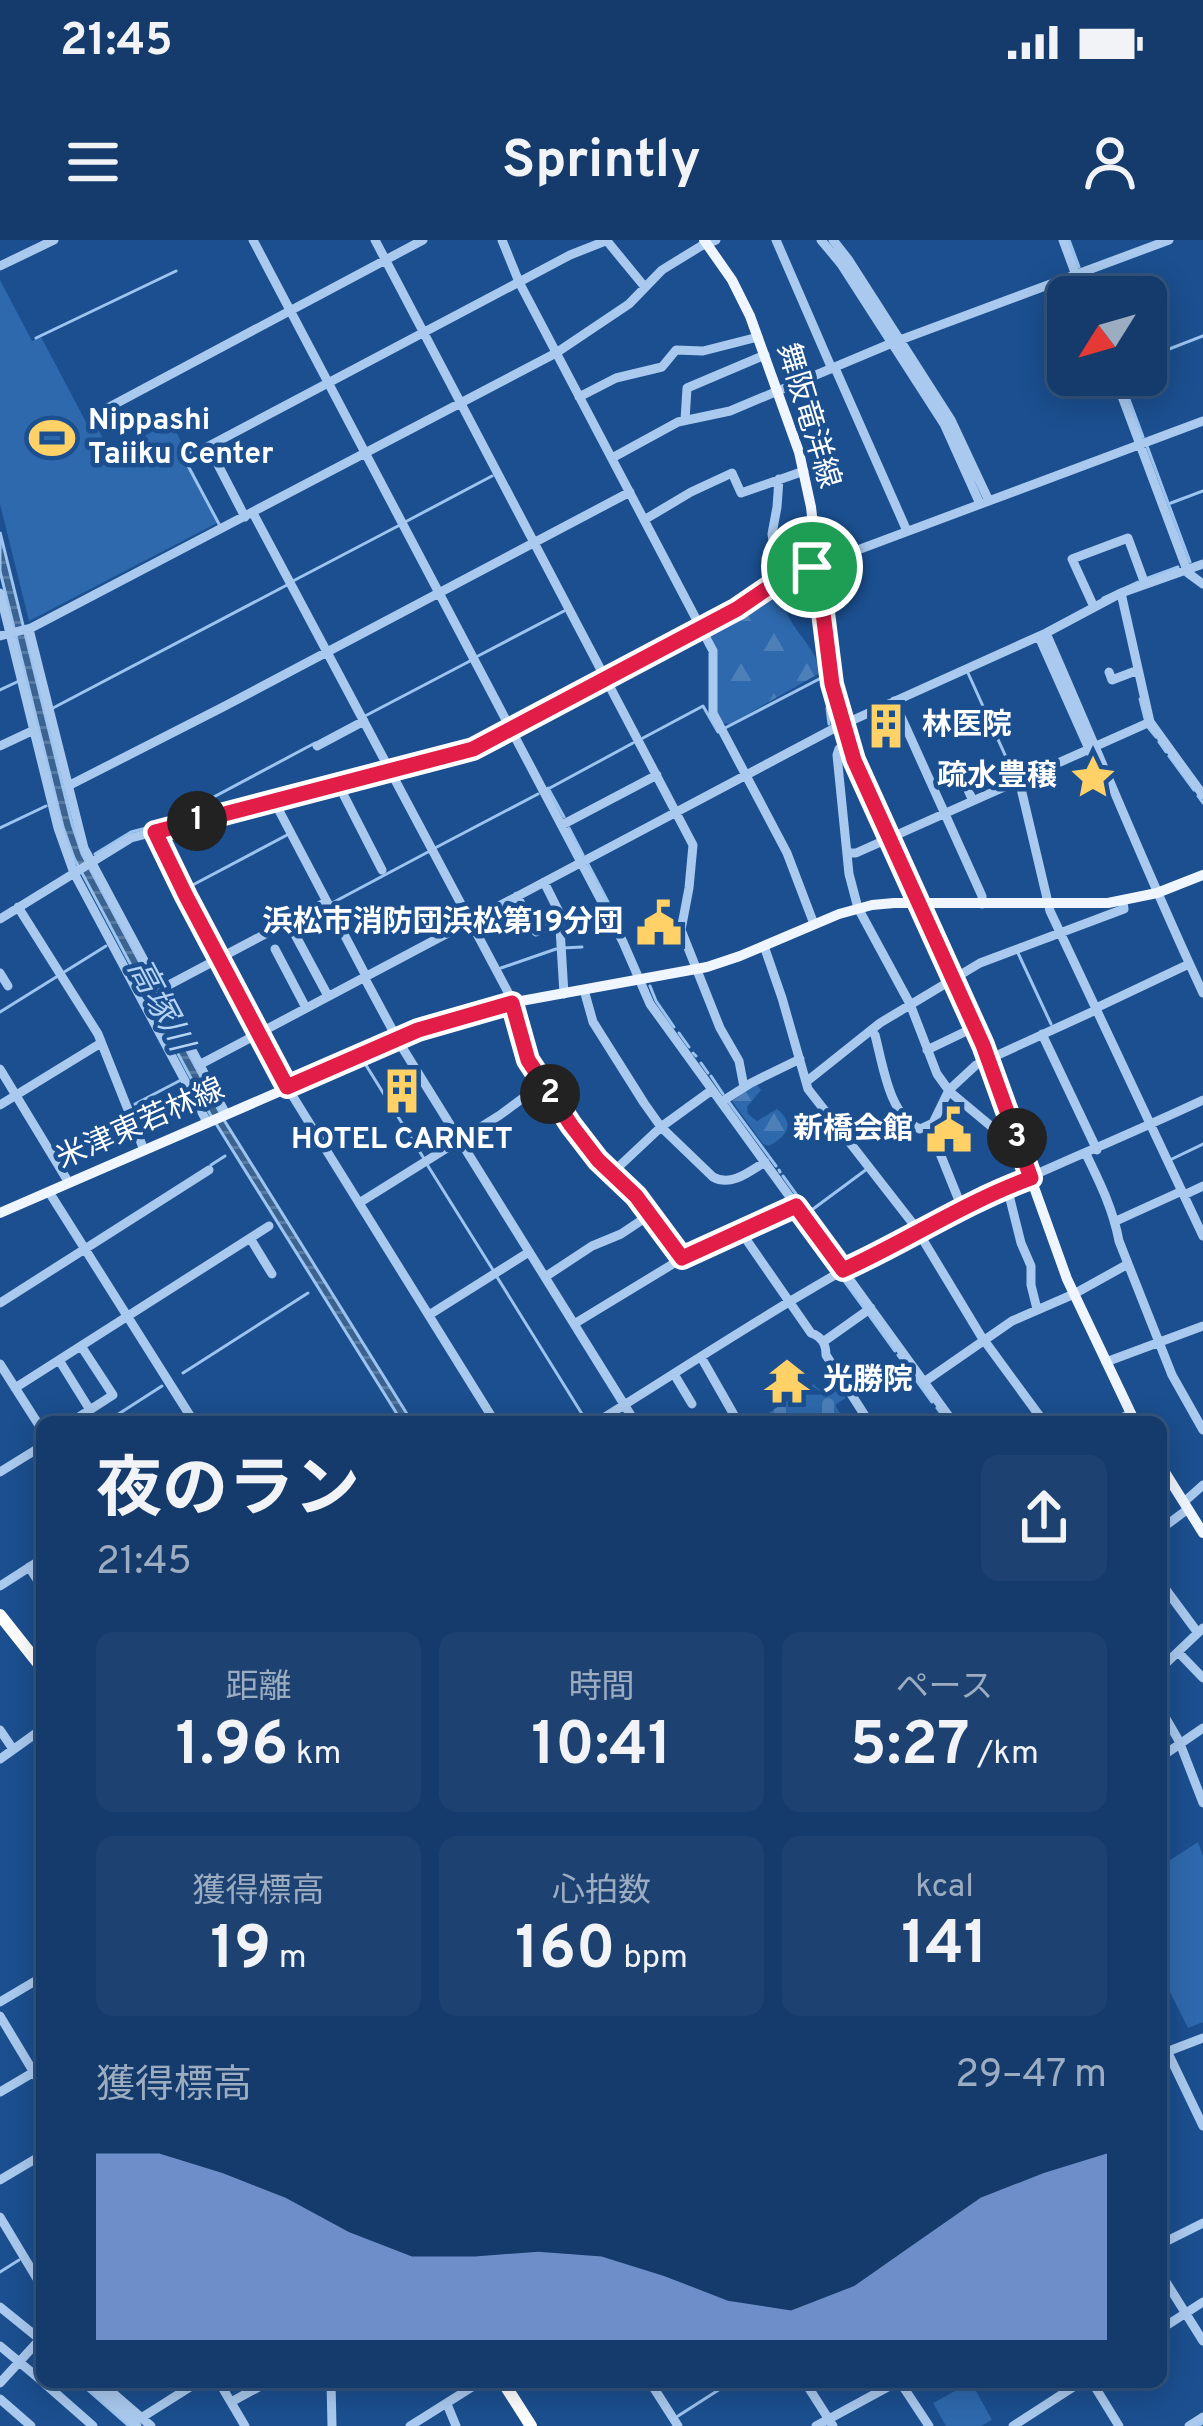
<!DOCTYPE html>
<html lang="ja">
<head>
<meta charset="utf-8">
<style>
	:root { --surface:#143b6b; --page:#1d4271; --text:#f1f3f6; --muted:#9dadc1; --line:#33557e; --accent:#95b2f1 }
	body { margin:0; font-family:Overpass,"Noto Sans JP",sans-serif; background:var(--page); color:var(--text); height:100vh; display:flex; flex-direction:column; font-size:45px; white-space:nowrap }
	* { box-sizing:border-box; margin:0 }
	p { font-size:39px; color:var(--muted) }
	.icon { flex:none; width:66px; height:66px; fill:none; stroke:currentColor; stroke-width:2; stroke-linecap:round; stroke-linejoin:round }
	.map { position:relative; flex:1; overflow:hidden }
	.drawer { position:absolute; left:36px; top:1176px; width:1131px; height:972px; display:flex; flex-direction:column; background:var(--surface); border-radius:18px; box-shadow:0 6px 30px #0003,0 0 0 3px var(--line) }
	.drawer>* { flex:none }
	.needle { width:78px; rotate:233deg }
	.tools { position:absolute; left:1047px; top:36px; display:grid; gap:24px }
	.tools a { display:grid; place-items:center; width:120px; height:120px; border-radius:18px; background:var(--surface); box-shadow:0 6px 30px #0003,0 0 0 3px var(--line); font-size:60px }
	.pin { position:absolute; display:grid; place-items:center; width:102px; height:102px; color:#fff; margin:-51px; border:6px solid #fff; border-radius:50%; box-shadow:0 3px 12px #0007 }
	.km { position:absolute; width:60px; height:60px; margin:-30px; border-radius:50%; background:#222; color:#fff; font-size:33px; line-height:60px; text-align:center }
	.round { display:grid; place-items:center; flex:none; width:126px; height:126px; border-radius:18px; background:var(--page) }
	.overview { display:flex; align-items:center; justify-content:space-between; height:204px; padding:0 60px }
	h1 { font-size:66px; font-weight:700; line-height:90px }
	.metrics { display:grid; grid-template-columns:repeat(3,1fr); gap:18px; height:204px; padding:12px 60px }
	.metrics div { display:grid; align-content:center; border-radius:18px; background:var(--page); text-align:center }
	.metrics b { font-size:60px; font-weight:700 }
	.metrics small { font-size:33px; font-weight:400 }
	.metrics p { font-size:33px }
	.chart { height:336px; padding:24px 60px }
	.chart p { display:flex; justify-content:space-between }
	.chart svg { width:100%; height:216px; margin-top:12px; fill:var(--accent); opacity:.7 }
	.status { display:flex; justify-content:space-between; align-items:center; height:84px; padding:0 60px; background:var(--surface); direction:ltr }
	.status svg { height:33px; fill:currentColor }
	header { display:flex; justify-content:space-between; align-items:center; height:156px; padding:0 60px; background:var(--surface); font-size:54px; font-weight:700 }
	.map>svg:first-child { display:block }
	.forest { fill:url(#forest-firs) }
	.cemetery { fill:url(#cemetery-stones) }
	.pitch { fill:#2e69ad }
	.water { fill:url(#water-rules); stroke:#9cc4f0; stroke-width:3 }
	.lines { fill:none; stroke-linecap:round; stroke-linejoin:round }
	.stream { stroke:#9cc4f0; stroke-width:3 }
	.minor { stroke:#a9c9ee; stroke-width:9 }
	.major { stroke:#f0f6ff; stroke-width:10 }
	.highway { stroke:#fff; stroke-width:12 }
	.route-casing { stroke:#fff; stroke-width:24 }
	.route { stroke:#e11d48; stroke-width:15 }
	.labels { text-anchor:middle; dominant-baseline:central; stroke-width:9; stroke-linejoin:round; paint-order:stroke }
	.street-label { font-size:30px; fill:#fff; stroke:#1b4f8f }
	.poi-label { font-size:30px; font-weight:bold; fill:#fff; stroke:#1b4f8f; text-anchor:start }
	.water-label { font-size:33px; font-style:italic; fill:#b5d3f5; stroke:#1b4f8f }
</style>
</head>
<body>
<div class="status"><b>21:45</b><svg viewBox="0 0 49 12"><path d="M0 12V9h3v3zM5 12V6h3v6zM10 12V3h3v9zM15 12V0h3v12zM26 1h20v11H26zM47 4h2v5h-2z"/></svg></div>
<header><svg class="icon" aria-label="menu" viewBox="0 0 24 24"><path d="M4 6h16M4 12h16M4 18h16"/></svg>Sprintly<svg class="icon" aria-label="person" viewBox="0 0 24 24"><circle cx="12" cy="8" r="4"/><path d="M4 21q1-7 8-7t8 7"/></svg></header>
<div class="map">
<svg width="1203" height="2186" viewBox="0 0 1203 2186">
	<defs>
		<pattern id="forest-firs" width="22" height="20" patternUnits="userSpaceOnUse" patternTransform="scale(3)"><rect width="22" height="20" fill="#2e69ad"/><path d="M5 1l3.5 6h-7zM16 11l3.5 6h-7z" fill="#4d80b9"/></pattern>
		<pattern id="cemetery-stones" width="16" height="16" patternUnits="userSpaceOnUse" patternTransform="scale(3)"><rect width="16" height="16" fill="#2e69ad"/><path d="M2 7V4a2 2 0 0 1 4 0v3zM10 15v-3a2 2 0 0 1 4 0v3z" fill="#4d80b9"/></pattern>
		<pattern id="water-rules" width="6" height="5" patternUnits="userSpaceOnUse" patternTransform="scale(3)"><rect width="6" height="5" fill="#3c6290"/><path d="M0 2.5h6" fill="none" stroke="#597aa1"/></pattern>
	</defs>
	<rect width="100%" height="100%" fill="#1b4f8f"/>
	<path class="forest" d="M774 350C782 358 784 367 789 378 800 397 817 411 820 433L730 484 723 483 718 476 708 393 711 388Z
		M756 844 761 850 747 867 748 874 757 881 777 869C796 884 787 896 769 906L763 904 732 861Z"/>
	<path class="cemetery" d="M834 1138 846 1158 835 1165 840 1173 825 1182H754L814 1144 818 1149Z"/>
	<path class="pitch" d="M0 40 32 101 41 97 86 182 93 180 111 213 171 182 190 219 185 222 217 283 29 381 0 264Z
		M1198 1602 1203 1616V1782L1188 1788 1161 1734V1626Z
		M971 2142 992 2180 981 2186H946L933 2163Z"/>
	<path class="water" d="M0 292 72 584 82 614 224 880 412 1182H402L210 874 74 618 63 587 0 331Z"/>
	<g class="lines">
		<path class="stream" d="M1069 0 1079 27
			M1083 36 1091 57
			M36 98 176 31
			M1146 118 1203 96
			M1120 135 1143 197
			M1147 206 1190 322
			M190 220 186 222 219 284
			M1171 263 1203 251
			M407 281 492 236
			M1148 338 1178 327
			M293 341 398 286
			M1103 358 1138 342
			M478 416 564 371
			M968 433 1015 537
			M0 450 19 441
			M1140 459 1145 479
			M53 468 287 345
			M827 468 829 484
			M365 476 470 421
			M1147 486 1156 497
			M725 488 823 437 825 456
			M643 498 703 466 718 492
			M1159 502 1166 512
			M1169 516 1194 550
			M548 548 564 577
			M548 549 633 503
			M1198 556 1203 563
			M0 588 46 566
			M569 588 583 615
			M435 608 538 554
			M95 614 131 592 216 570 210 559 315 503
			M588 624 618 681
			M187 648 287 595
			M332 663 428 612
			M563 708 582 707
			M1018 713 1051 784
			M501 728 556 709
			M650 746 656 761 674 787
			M0 772 106 706
			M679 793 689 807
			M693 813 696 816
			M364 822 423 917
			M701 823 708 833
			M711 836 723 854
			M728 861 776 926
			M135 864 181 840
			M1172 919 1203 904
			M211 925 225 916
			M428 926 493 1030
			M779 930 780 932
			M783 936 809 972 867 929
			M801 982 820 1007
			M823 1011 835 1028
			M497 1037 587 1182
			M842 1038 864 1068
			M869 1075 895 1111
			M898 1115 932 1162
			M183 1133 308 1053
			M937 1168 947 1182
			M106 1182 162 1146
			M0 2032 19 2020
			M79 2142 129 2186
			M678 2176 731 2142
			M1198 2186 1203 2183"/>
		<path class="minor" d="M253 0 623 702 650 764 953 1182
			M375 0 693 605 689 648 681 690 720 788 739 821 744 847
			M502 0 519 42 713 411V473L787 613 814 684
			M776 0 832 129
			M821 0 841 24 944 184 980 264
			M833 0 848 19 951 180 989 261
			M1063 0 1084 57
			M607 1 644 46
			M0 26 54 0
			M835 128 907 291
			M1114 135 1188 333 1203 344
			M579 157 616 138 662 127 676 110 703 111 758 97
			M100 172 423 0
			M685 180 687 148 765 115
			M192 215 570 15 608 0
			M214 217 245 277
			M612 218 678 182 730 171 892 103 1169 0
			M779 239 777 267 772 294 779 341
			M253 273 510 756 525 813 543 843 584 903 636 956 682 1018
			M644 280 691 252 732 233 741 253 804 231
			M0 353 58 588 74 633 207 882
			M1121 353 1150 482 1203 555
			M1094 367 1072 319 1128 298 1145 344
			M29 389 84 608 226 874
			M1046 393C1099 513 1147 634 1203 753
			M0 396 31 388 556 113 629 64 662 30 701 6 716 0
			M1039 397 1089 509 1111 549
			M1109 432 1112 440 1138 430
			M894 461 982 656V664
			M849 505 839 509 837 515 849 634 858 668 910 764 937 834 950 852 1010 902H1019
			M0 506 34 490
			M317 506 364 481
			M957 526 973 561
			M1019 540 1050 671 1203 996
			M338 544 382 630
			M68 546 223 467 630 252
			M274 561 366 736
			M562 585 657 535
			M155 592 186 657 292 855 495 1182
			M848 613H856L1150 482
			M544 642 559 672 564 754
			M517 656 536 692 552 684H559
			M18 667 98 794 144 910
			M0 679 131 598 473 509 737 369 788 336 1203 181
			M292 689 328 756
			M764 706 782 758 808 849 914 985 981 1096 1044 1182
			M275 709 306 768
			M0 733 8 746
			M364 737 400 804 635 1182
			M165 747 326 662
			M584 750 593 782 644 863 661 887 713 937C731 947 749 932 765 922
			M1096 768 1189 724
			M871 790 875 795C883 825 889 876 920 889L933 883 949 850 976 825 1096 770
			M1042 794 1097 910
			M927 810 975 787
			M199 825 833 489 1046 393 1121 353 1203 324
			M0 829 69 943
			M806 842 880 783 980 723 1124 669 1123 661
			M721 862 751 843 800 819
			M0 865 101 803
			M929 886 962 968
			M1086 914C1100 943 1113 969 1119 1001L1172 1135 1203 1190
			M612 933 661 887 712 850
			M1007 947 1021 1003 1031 1026V1045L1037 1069
			M49 952 194 1182
			M1184 955 1203 946
			M359 963 500 875 543 843
			M1116 981 1182 951
			M741 992 811 1093C822 1097 826 1104 826 1115L869 1182
			M250 998 272 1034
			M545 1037 592 1006 621 994 651 974
			M0 1063 209 930
			M429 1075 529 1012
			M574 1084 686 1016 796 966
			M823 1102 871 1068
			M701 1117 738 1182
			M59 1120 90 1170
			M1106 1122 1203 1086
			M0 1124 42 1190
			M674 1134 692 1164
			M924 1142 1012 1081 1074 1054 1128 1024
			M15 1148 269 986
			M71 1182 113 1155 81 1106
			M597 1182C703 1116 808 1046 919 989 1012 942 1109 904 1203 860
			M1115 1182 1131 1173
			M0 1232 42 1206
			M1184 1262 1203 1245
			M1161 1289 1188 1269
			M29 1327 42 1347
			M1161 1343 1198 1393
			M0 1346 42 1319
			M1178 1412 1203 1438
			M1161 1428 1203 1388
			M1161 1470 1179 1501 1203 1563
			M0 1490 13 1509
			M1161 1517 1203 1488
			M0 1519 42 1489
			M0 1762 42 1737
			M0 1776 42 1846
			M1167 1811 1203 1886
			M1161 1814 1203 1798
			M0 1852 34 1832
			M0 1940 42 1915
			M0 1977 42 2047
			M1161 2004 1203 1983
			M1161 2034 1203 2101
			M0 2067 42 2101
			M1161 2089 1203 2062
			M0 2106 42 2141
			M43 2142 93 2186
			M87 2142 137 2186
			M100 2142 151 2186
			M219 2142 245 2186
			M331 2142 332 2186
			M650 2142 678 2186
			M805 2142 833 2186
			M900 2142 929 2186
			M1092 2142 1119 2186
			M0 2143 42 2097
			M0 2159 31 2186
			M231 2162 268 2142
			M447 2164 456 2186
			M141 2178 198 2142
			M410 2186 480 2142
			M816 2186 897 2142
			M1013 2186 1081 2142
			M1189 2186 1203 2177"/>
		<path class="major" d="M704 0 732 40 750 76 799 212 811 267 829 429 839 475 854 520 983 805 1067 1039 1135 1182
			M0 973 435 784 505 764 707 727 740 716 839 674 872 665 894 663H1108L1157 653 1203 635
			M1161 1226 1203 1293"/>
		<path class="highway" d="M0 1375 42 1428
			M503 2142 531 2186"/>
	</g>
	<g class="lines">
		<g class="route-casing">
			<path id="route" d="M817 325 832 444 854 520 983 805 1031 938C965 962 907 1001 843 1030L796 966 682 1018 636 956 598 920 571 885 528 820 512 763 418 790 287 847 186 656 155 592 473 509 737 369 781 339Z"/>
		</g>
		<use href="#route" class="route"/>
	</g>
	<defs>
		<g id="stadium-bare" transform="scale(3.6)"><path d="M0-5a6.5 5 0 1 0 0 10a6.5 5 0 1 0 0-10ZM-3.5-1.8h7v3.6h-7Z" fill="#ffd166" stroke="#1b4f8f" stroke-width="2.5" paint-order="stroke"/></g>
		<g id="building-bare" transform="scale(3.6)"><path d="M-4-6H4V6H1V3H-1V6H-4ZM-2.5-4.3h1.7v1.8h-1.7ZM.8-4.3h1.7v1.8H.8ZM-2.5-1h1.7V.8h-1.7ZM.8-1h1.7V.8H.8Z" fill="#ffd166" stroke="#1b4f8f" stroke-width="2.5" paint-order="stroke"/></g>
		<g id="sight-bare" transform="scale(3.6)"><path d="M0-6L1.8-2.2L6-1.7L2.9 1.2L3.7 5.4L0 3.3L-3.7 5.4L-2.9 1.2L-6-1.7L-1.8-2.2Z" fill="#ffd166" stroke="#1b4f8f" stroke-width="2.5" paint-order="stroke"/></g>
		<g id="civic-bare" transform="scale(3.6)"><path d="M-.6-6.5H3V-4.5H.6V-3L4-1V1h2V6H-6V1h2V-1L-.6-3ZM-1.2 2.5V6h2.4V2.5Z" fill="#ffd166" stroke="#1b4f8f" stroke-width="2.5" paint-order="stroke"/></g>
		<g id="temple-bare" transform="scale(3.6)"><path d="M0-6L5-2H3V0L6.5 2.5H4V6H1.5V3h-3V6H-4V2.5H-6.5L-3 0V-2H-5Z" fill="#ffd166" stroke="#1b4f8f" stroke-width="2.5" paint-order="stroke"/></g>
	</defs>
	<g fill-rule="evenodd">
		<use href="#stadium-bare" x="52" y="198"/>
		<use href="#building-bare" x="886" y="486"/>
		<use href="#sight-bare" x="1093" y="537"/>
		<use href="#civic-bare" x="659" y="683"/>
		<use href="#building-bare" x="402" y="851"/>
		<use href="#civic-bare" x="949" y="890"/>
		<use href="#temple-bare" x="787" y="1141"/>
	</g>
	<g class="labels">
		<g class="street-label">
			<text transform="translate(807 176) rotate(73)">舞阪竜洋線</text>
			<text transform="translate(141 885) rotate(-24)">米津東若林線</text>
		</g>
		<g class="poi-label">
			<text x="88" y="181">Nippashi<tspan x="88" dy="34">Taiiku Center</tspan></text>
			<text x="922" y="486">林医院</text>
			<text x="1057" y="537" text-anchor="end">疏水豊穣</text>
			<text x="623" y="683" text-anchor="end">浜松市消防団浜松第19分団</text>
			<text x="913" y="890" text-anchor="end">新橋会館</text>
			<text x="402" y="900" text-anchor="middle">HOTEL CARNET</text>
			<text x="823" y="1141">光勝院</text>
		</g>
		<g class="water-label">
			<text transform="translate(158 766) rotate(62)">高塚川</text>
		</g>
	</g>
</svg>
<div class="tools">
<a><svg class="needle" viewBox="-14 -14 28 28"><path d="M0-13l5 13h-10z" fill="#e53935"/><path d="M0 13l5-13h-10z" fill="#9dadc1"/></svg></a>
</div>
<div class="pin" style="left:812px;top:327px;background:#1e9e55"><svg class="icon" aria-label="arrive" viewBox="0 0 24 24"><path d="M6 21V4h12l-3 4 3 4H6"/></svg></div>
<b class="km" style="left:197px;top:581px">1</b>
<b class="km" style="left:550px;top:854px">2</b>
<b class="km" style="left:1017px;top:898px">3</b>
<section class="drawer">
<div class="overview"><div><h1>夜のラン</h1><p>21:45</p></div><a class="round"><svg class="icon" aria-label="share" viewBox="0 0 24 24"><path d="M12 15V3M7 8l5-5 5 5M5 13v7h14v-7"/></svg></a></div>
<div class="metrics">
<div><p>距離</p><b>1.96<small> km</small></b></div>
<div><p>時間</p><b>10:41</b></div>
<div><p>ペース</p><b>5:27<small> /km</small></b></div>
</div>
<div class="metrics">
<div><p>獲得標高</p><b>19<small> m</small></b></div>
<div><p>心拍数</p><b>160<small> bpm</small></b></div>
<div><p>kcal</p><b>141</b></div>
</div>
<div class="chart"><p><span>獲得標高</span>29–47 m</p>
<svg viewBox="0 0 160 44" preserveAspectRatio="none"><path d="M0 44V6L10 6L20 10L30 15L40 22L50 27L60 27L70 26L80 27L90 31L100 36L110 38L120 33L130 24L140 15L150 10L160 6V44z"/></svg>
</div>
</section>
</div>
</body>
</html>
